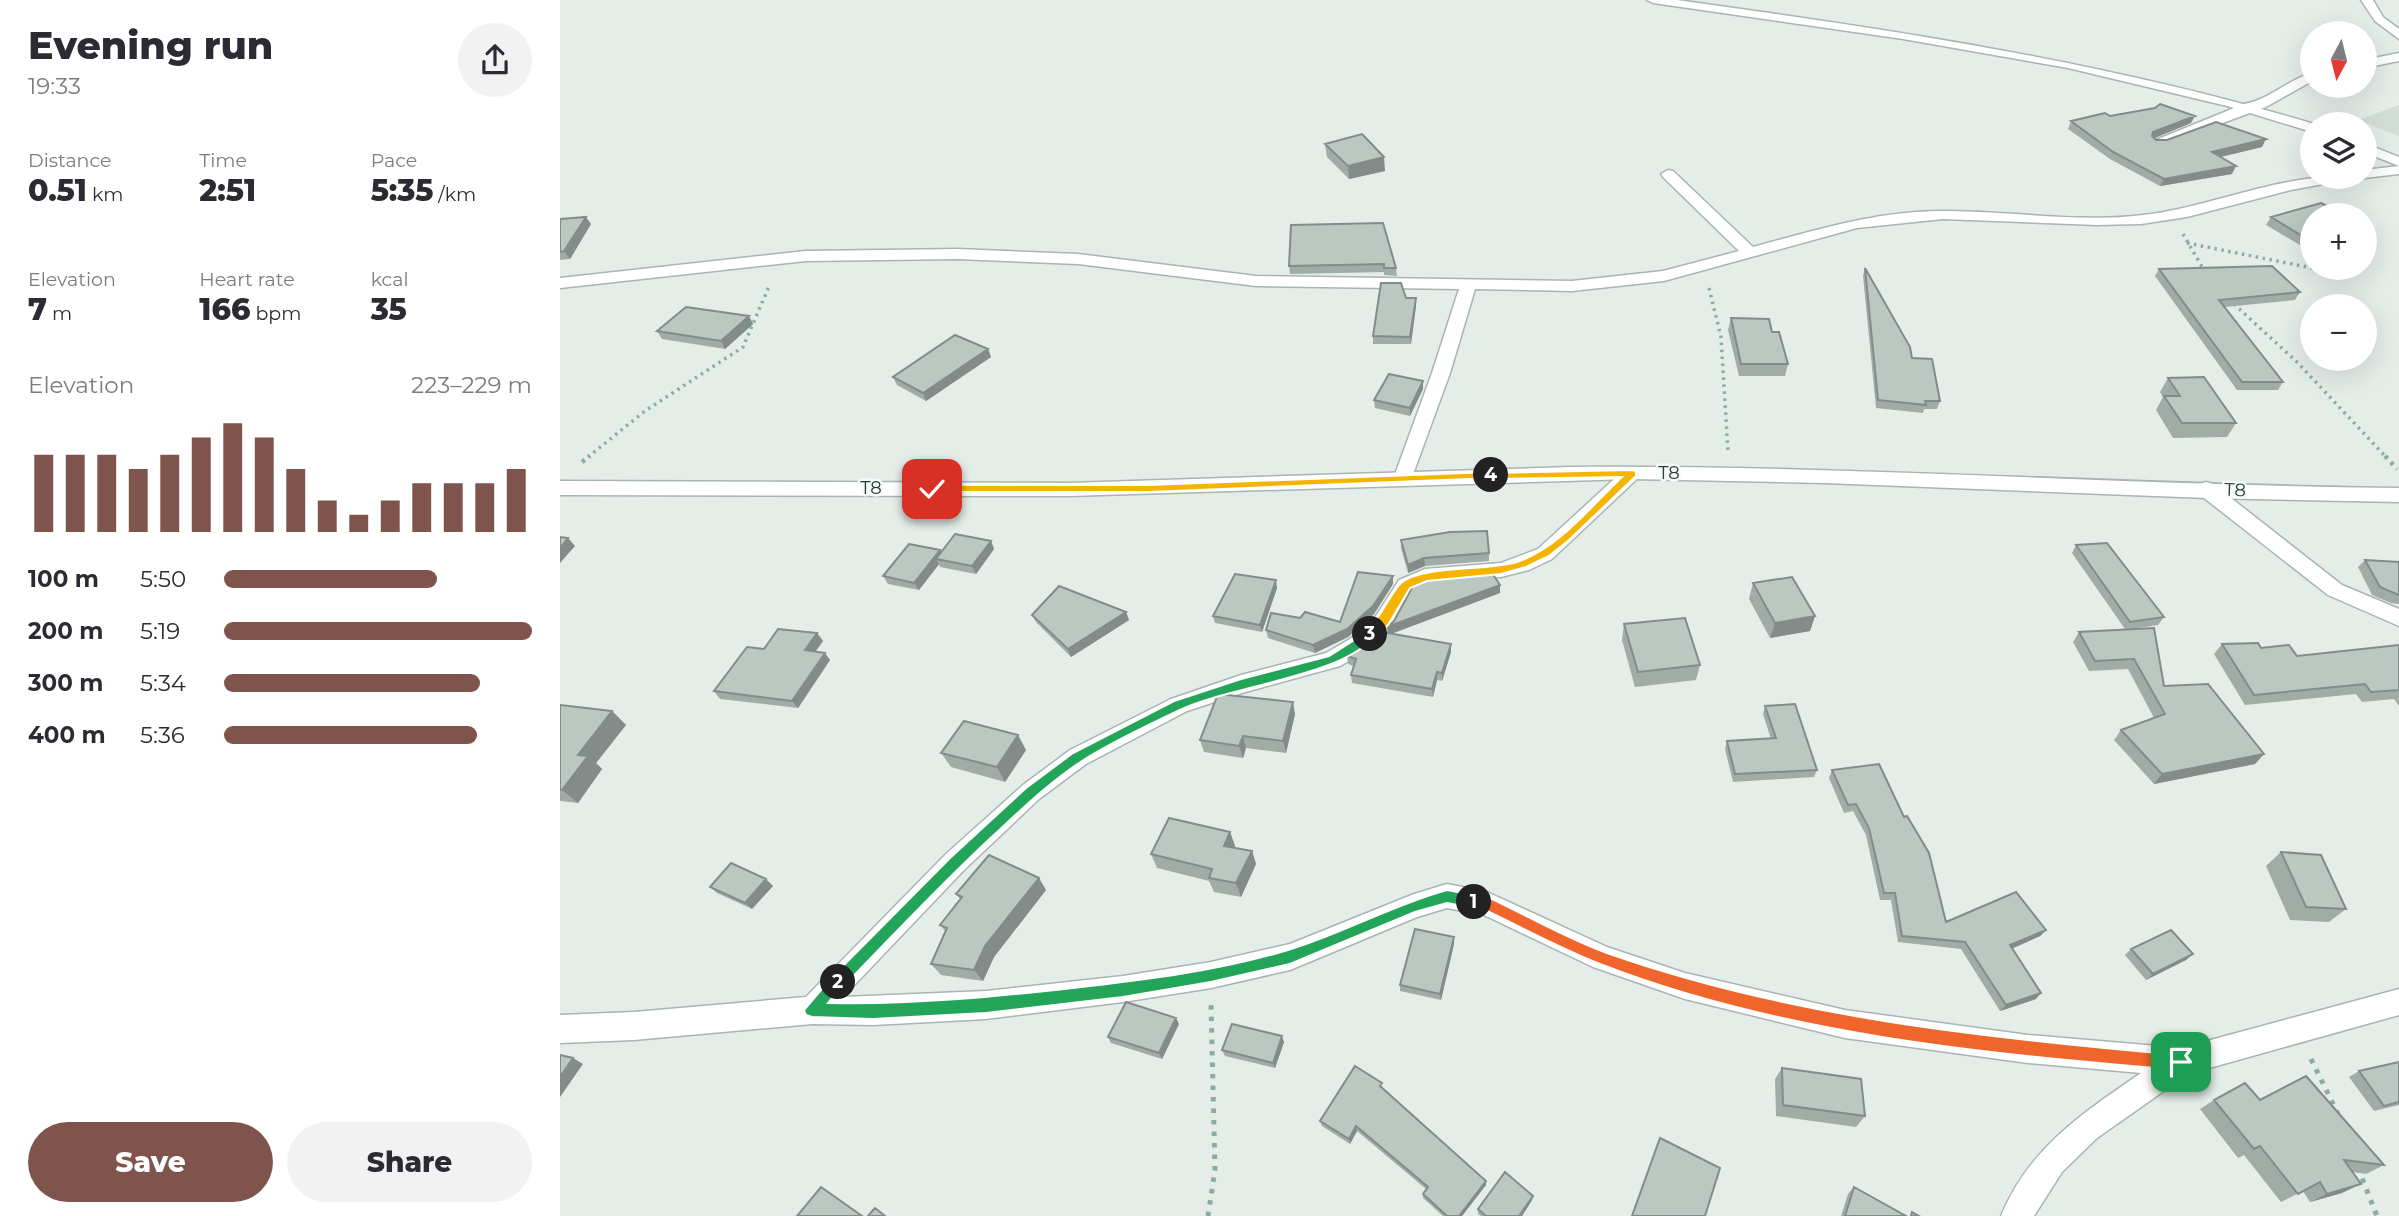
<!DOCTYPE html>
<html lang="en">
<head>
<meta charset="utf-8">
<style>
	:root { --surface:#fff; --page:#f2f2f3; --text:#2b2b33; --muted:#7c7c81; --accent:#7f544c }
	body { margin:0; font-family:Montserrat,sans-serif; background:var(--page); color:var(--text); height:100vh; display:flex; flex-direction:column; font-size:26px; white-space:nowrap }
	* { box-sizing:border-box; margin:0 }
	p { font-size:23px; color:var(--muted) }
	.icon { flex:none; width:38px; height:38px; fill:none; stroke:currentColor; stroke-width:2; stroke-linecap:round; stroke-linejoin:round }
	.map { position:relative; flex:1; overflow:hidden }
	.details { display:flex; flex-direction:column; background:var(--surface); width:560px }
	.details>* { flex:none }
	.needle { width:46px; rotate:187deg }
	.controls { position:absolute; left:1740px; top:21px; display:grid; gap:14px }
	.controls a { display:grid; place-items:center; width:77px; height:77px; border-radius:50%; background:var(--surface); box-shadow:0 7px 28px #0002; font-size:35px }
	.pin { position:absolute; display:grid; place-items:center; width:60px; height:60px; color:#fff; margin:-30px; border-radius:14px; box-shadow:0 4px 10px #0006 }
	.km { position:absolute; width:35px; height:35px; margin:-18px; border-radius:50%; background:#222; color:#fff; font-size:19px; line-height:35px; text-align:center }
	.round { display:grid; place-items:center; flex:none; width:74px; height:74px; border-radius:37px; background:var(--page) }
	.summary { display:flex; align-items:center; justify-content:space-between; height:119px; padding:0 28px }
	h1 { font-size:38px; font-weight:800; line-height:52px }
	.metrics { display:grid; grid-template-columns:repeat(3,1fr); gap:10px; height:119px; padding:7px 28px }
	.metrics div { display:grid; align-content:center }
	.metrics b { font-size:30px; font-weight:800 }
	.metrics small { font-size:19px; font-weight:400 }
	.metrics p { font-size:19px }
	.chart { height:196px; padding:14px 28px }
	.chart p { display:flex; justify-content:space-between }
	.chart svg { width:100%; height:126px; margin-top:7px; stroke:var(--accent); stroke-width:6 }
	.button { display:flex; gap:14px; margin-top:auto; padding:14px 28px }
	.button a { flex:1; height:80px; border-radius:42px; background:var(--accent); color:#fff; font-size:28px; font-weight:800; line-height:80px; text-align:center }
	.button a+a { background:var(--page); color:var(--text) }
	ul { padding:0 28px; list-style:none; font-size:23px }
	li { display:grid; grid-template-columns:112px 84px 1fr; align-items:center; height:52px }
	li i { height:18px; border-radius:9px; background:var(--accent) }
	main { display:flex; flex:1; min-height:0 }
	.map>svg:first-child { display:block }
	.built { fill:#d3ddd8 }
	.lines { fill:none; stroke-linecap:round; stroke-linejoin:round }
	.minor-casing { stroke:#a8b5b0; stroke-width:3 }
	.tertiary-casing { stroke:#a8b5b0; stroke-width:3 }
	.path-far2 { stroke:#89aea1; stroke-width:3.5; stroke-dasharray:2.5 4.5; stroke-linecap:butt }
	.path-far1 { stroke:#89aea1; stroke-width:4.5; stroke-dasharray:3.5 5; stroke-linecap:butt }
	.path { stroke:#89aea1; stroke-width:5; stroke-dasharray:4.5 7; stroke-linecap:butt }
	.minor { fill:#fff; fill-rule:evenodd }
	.tertiary { fill:#fff; fill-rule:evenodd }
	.wall { fill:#a1aca7 }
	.shaded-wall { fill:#838c88 }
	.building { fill:#bbc8c2; stroke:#838c88; stroke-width:2 }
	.split-1 { fill:#f0652b; stroke:#fff; stroke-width:2 }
	.split-2 { fill:#22a559; stroke:#fff; stroke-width:2 }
	.split-3 { fill:#22a559; stroke:#fff; stroke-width:2 }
	.split-4 { fill:#f5b400; stroke:#fff; stroke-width:2 }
	.split-5 { fill:#f5b400; stroke:#fff; stroke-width:2 }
	.labels { text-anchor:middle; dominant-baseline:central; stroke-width:5; stroke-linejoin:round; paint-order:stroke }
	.street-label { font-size:18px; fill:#263e36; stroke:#f6faf8 }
</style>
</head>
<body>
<main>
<section class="details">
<div class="summary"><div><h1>Evening run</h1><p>19:33</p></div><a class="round"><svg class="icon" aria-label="share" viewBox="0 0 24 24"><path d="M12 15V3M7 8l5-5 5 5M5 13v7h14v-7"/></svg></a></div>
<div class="metrics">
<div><p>Distance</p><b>0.51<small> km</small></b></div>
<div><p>Time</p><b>2:51</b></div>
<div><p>Pace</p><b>5:35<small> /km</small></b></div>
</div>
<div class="metrics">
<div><p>Elevation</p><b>7<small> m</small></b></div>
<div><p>Heart rate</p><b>166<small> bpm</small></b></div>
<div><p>kcal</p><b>35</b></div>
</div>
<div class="chart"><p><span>Elevation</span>223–229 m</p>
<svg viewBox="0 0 160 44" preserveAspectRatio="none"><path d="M5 44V17M15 44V17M25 44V17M35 44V22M45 44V17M55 44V11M65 44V6M75 44V11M85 44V22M95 44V33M105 44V38M115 44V33M125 44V27M135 44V27M145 44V27M155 44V22"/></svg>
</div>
<ul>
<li><b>100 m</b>5:50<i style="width:69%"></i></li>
<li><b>200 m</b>5:19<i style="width:100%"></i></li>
<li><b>300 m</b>5:34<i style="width:83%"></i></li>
<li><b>400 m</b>5:36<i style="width:82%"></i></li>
</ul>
<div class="button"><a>Save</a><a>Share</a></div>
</section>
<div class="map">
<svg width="1839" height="1216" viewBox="0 0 1839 1216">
	<rect width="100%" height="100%" fill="#e5ede9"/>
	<path class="built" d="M1839 105V136L1798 120Z"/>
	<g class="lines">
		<g class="minor-casing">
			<path id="minor" d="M1801 0H1813L1823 17 1839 29V39L1815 21Z
				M1839 53V61L1804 68V60Z
				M1752 73V81L1706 107 1603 145H1593L1591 142 1684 104C1709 100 1727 80 1752 73Z
				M1839 166V174L1804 178 1799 177H1804V170Z
				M1108 170 1113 171 1193 247C1256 230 1320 210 1386 211 1451 211 1519 223 1583 215 1652 207 1718 174 1787 177L1785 180 1731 190 1627 217 1581 224 1537 225 1383 219 1297 228 1104 281 1012 291 915 289 890 373 852 477 850 482H836L834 477 872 373 899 289 696 286 518 264 398 259 246 261 0 288V278L246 251 398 249 518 254 696 276 1012 281 1103 271 1179 251 1103 177 1101 174Z
				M1072 467 1079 469 1081 473 1079 477 992 559 969 570 941 577 868 584 853 590 832 628 806 651 780 666 682 693 627 711 526 764 479 799 404 870 283 997 426 991 563 976 651 962 730 944 854 894 887 884 927 892 1047 947 1125 973 1285 1010 1468 1035 1621 1048 1839 989V1015L1628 1074 1537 1138 1502 1172 1474 1216H1441C1469 1148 1523 1113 1581 1073L1468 1063 1285 1038 1125 999 1033 967 924 915 887 908 857 917 730 970 651 988 563 1002 426 1019 313 1025 252 1024 74 1040 0 1043V1015L74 1012 246 997 386 854 463 785 510 750 611 699 681 675 766 653 790 639 816 616 839 580 865 569 941 563 978 549 1065 469Z
				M1646 482 1653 484 1782 585 1839 609V626L1768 595 1639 494 1636 489 1639 484Z"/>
		</g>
		<g class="tertiary-casing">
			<path id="tertiary" d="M1087 0H1117C1334 30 1544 61 1754 124L1752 132 1667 106 1508 68 1343 39 1093 3Z
				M1804 143 1839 157V166L1804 152Z
				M1011 467C1287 465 1563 485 1839 488V502L1647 498 1264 483 1072 479 509 496 0 495V481L509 483Z"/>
		</g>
		<path class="path-far2" d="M1623 234 1645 272
			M1627 243 1752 268
			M1752 268 1784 274
			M1149 288 1161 337 1168 452
			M1674 304 1738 363 1826 457
			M28 457 85 411 183 347 210 284"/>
		<path class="path-far1" d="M1825 456 1837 469
			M22 462 30 456"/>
		<path class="path" d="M1751 1059 1778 1114
			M1798 1168 1817 1216
			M648 1216 655 1170 651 1004"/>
		<use href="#minor" class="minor"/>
		<use href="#tertiary" class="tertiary"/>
	</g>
	<path class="wall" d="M1550 116 1631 123 1594 138 1596 140 1702 147 1660 157 1672 174 1600 186 1550 159 1508 129 1511 121Z
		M765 144 825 171 789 179 767 157Z
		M1752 215V251H1750L1706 225 1711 217Z
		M0 219 31 224 10 259 0 260Z
		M731 225 836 268 837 276 824 275V272L730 274 729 266Z
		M1305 268 1352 358 1380 401 1377 409H1364L1363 413 1316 408 1303 276Z
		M1599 269 1740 292 1735 300 1665 307 1723 382 1718 390H1677L1595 276Z
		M856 306 851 344H813V336Z
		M189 316 193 324 165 349 102 339 97 331Z
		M1171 318 1212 332 1228 364 1225 376H1179L1168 330Z
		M428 349 431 357 366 401 337 385 333 377Z
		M1608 378 1676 423 1667 437 1613 438 1596 410 1603 397 1600 392Z
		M863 381V389L850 416 815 408 814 400Z
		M841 540 929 553V561L865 566 848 573 841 548Z
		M431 541 434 549 416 574 380 567 379 564 359 590 328 584 323 576 380 550 381 552Z
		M1516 545 1604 617 1598 625 1572 629 1604 686 1704 754 1695 764 1594 784 1554 740 1561 730 1594 718 1568 669 1529 671 1513 642 1519 632 1565 629 1512 553Z
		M1805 560 1839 562V604L1831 603 1812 595 1798 567Z
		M1193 583 1255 616 1250 631 1210 638 1189 599Z
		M833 584 814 614 788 637 755 653 708 638 706 630 780 622Z
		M717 588 702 632 655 623 653 616Z
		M940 593 831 634 891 644V652L882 681 877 680 873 697 792 683 791 675 794 666 788 664 787 656 828 633 827 627Z
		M566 612 569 620 511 657 476 622 472 615Z
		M1064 624 1140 665 1136 680 1075 687 1062 640Z
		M257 633 263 641 255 651 270 660 238 708 160 699 154 691 204 649Z
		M1662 644 1701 648 1737 656 1839 645V706L1834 699 1802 702 1796 694 1685 705 1654 654Z
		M0 705 52 711 66 725 36 763 42 769 18 803 0 801Z
		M1205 706 1257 770 1254 777 1173 782 1165 749 1167 741 1211 739 1203 714Z
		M735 714 726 753 686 748 683 758 644 752 640 740Z
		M466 750 445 782 391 767 381 753Z
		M1272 770 1386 922 1486 930 1480 936 1452 948 1476 999 1440 1011 1401 949 1338 942 1331 900H1320L1306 835 1293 811 1284 813 1269 778Z
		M670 832 675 846 674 848 692 851 696 864 681 897 654 892 649 881 597 868 591 854Z
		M1721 852 1786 909 1769 922 1730 920 1706 866Z
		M213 886 192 909 157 893 150 887Z
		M486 890 434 957 423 981 381 975 371 964 386 932 380 925 400 899 396 894Z
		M894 944 881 1000 840 991V985Z
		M1571 949 1633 954 1626 960 1586 980 1565 955Z
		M619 1024 602 1059 551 1043 548 1037Z
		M724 1042 715 1068 665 1056 662 1050Z
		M1839 1062V1105L1814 1111 1789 1077 1799 1071Z
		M1222 1068 1305 1116 1296 1127 1216 1116 1215 1079Z
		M823 1088 926 1181V1185L902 1216H883L863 1198V1194L866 1189 797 1131 790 1144 762 1126 760 1121Z
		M1654 1100H1700L1824 1165 1806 1174 1793 1172 1782 1193 1750 1202 1743 1191 1721 1202 1684 1155 1678 1158 1640 1109Z
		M1294 1187 1346 1216H1281L1288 1194Z
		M973 1196 972 1200 962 1216H921L918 1214V1209Z"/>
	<path class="shaded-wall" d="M1635 116 1631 123 1590 140 1593 132Z
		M1706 139 1702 147 1648 160 1652 152Z
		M824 157 825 171 789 179 788 166Z
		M1676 166 1672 174 1600 186 1604 179Z
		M26 217 31 224 10 259 4 251Z
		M856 298V306L851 344 850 337Z
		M189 316 193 324 165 349 161 341Z
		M428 349 431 357 366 401 363 393Z
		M863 381V389L850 416V408Z
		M8 538 15 546 0 563V548Z
		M431 541 434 549 416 574 412 566Z
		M380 550 384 558 376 559 379 564 359 590 354 583Z
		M864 558 865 566 848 573V565Z
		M833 576V584L814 614 788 637 755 653 753 645Z
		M716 580 717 588 702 632 700 625Z
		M940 585V593L828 635 827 627Z
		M566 612 569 620 511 657 508 649Z
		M1255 616 1250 631 1210 638 1215 623Z
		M257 633 263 641 251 658 245 650Z
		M891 644V652L882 681V673Z
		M265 653 270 660 238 708 232 701Z
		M877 672V680L873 697 872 689Z
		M733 702 735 714 726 753 723 741Z
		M52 711 66 725 36 763 42 769 18 803 2 790 18 755Z
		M458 735 466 750 445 782 437 767Z
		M683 736 686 748 683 758 679 746Z
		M1704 754 1695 764 1594 784 1602 774Z
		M670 832 675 846 669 860 664 846Z
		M692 851 696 864 681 897 676 883Z
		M479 878 486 890 434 957 423 981 414 970 425 946Z
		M206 879 213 886 192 909 185 903Z
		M1486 930 1480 936 1445 952 1450 945Z
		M894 937V944L881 1000 880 994Z
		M1633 954 1626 960 1586 980 1593 974Z
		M1481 993 1476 999 1440 1011 1446 1005Z
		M616 1018 619 1024 602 1059 599 1053Z
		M722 1036 724 1042 715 1068 713 1063Z
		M13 1058 23 1064 0 1097V1077Z
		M796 1126 797 1131 790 1144 789 1139Z
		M926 1181V1185L902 1216H899Z
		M1801 1184 1782 1193 1750 1202 1767 1194Z
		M261 1187 273 1195 303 1216H302Z
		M973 1196 972 1200 962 1216H959Z"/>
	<path class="building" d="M1600 104 1635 116 1593 132 1592 136 1596 140H1607L1656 122 1706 139 1652 152 1676 166 1604 179 1553 152 1511 121 1545 113 1550 116 1595 108Z
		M802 134 824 157 788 166 765 144Z
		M1761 203 1783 215H1752V242L1711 217Z
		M26 217 4 251 0 252V219Z
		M823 223 836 268H824V264L729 266 731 225Z
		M1712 266 1740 292 1659 300 1723 382H1682L1599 269Z
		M1305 268 1350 347 1352 358 1372 359 1380 401H1365L1366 405 1318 400Z
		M821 283H841L846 298H856L850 337 813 336Z
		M126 307 189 316 161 341 97 331Z
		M1171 318 1209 319 1212 332H1219L1228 364H1181Z
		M395 335 428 349 363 393 333 377Z
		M829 374 863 381 850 408 814 400Z
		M1644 377 1676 423H1622L1604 396H1620L1608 378Z
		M927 531 929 553 864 558 848 565 841 540 890 532Z
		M395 534 431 541 412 566 376 559Z
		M0 537 8 538 0 548Z
		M1547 543 1604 617 1570 622 1516 545Z
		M349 544 380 550 354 583 323 576Z
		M1805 560 1839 562V595L1820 587Z
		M798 572 833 576 813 606 787 629 753 645 706 630 711 613 740 618 745 612 780 622Z
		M932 573 940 585 827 627 834 621 854 584 868 579Z
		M675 574 716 580 700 625 653 616Z
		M1232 577 1255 616 1215 623 1193 583Z
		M499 586 566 612 508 649 472 615Z
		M1125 618 1140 665 1078 672 1064 624Z
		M1594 628 1604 686 1648 684 1704 754 1602 774 1561 730 1605 714 1574 659 1535 661 1519 632Z
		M218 629 257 633 245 650 265 653 232 701 154 691 187 647 204 649Z
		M822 632 891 644 882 673 877 672 872 689 791 675 796 659 787 656Z
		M1698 643 1701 648 1729 645 1737 656 1839 645V690L1811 692 1805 684 1694 695 1662 644Z
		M658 694 733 702 723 741 683 736 679 746 640 740Z
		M1235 704 1257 770 1175 774 1167 741 1216 738 1205 706Z
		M0 705 52 711 18 755 28 756 2 790H0Z
		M404 721 458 735 437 767 381 753Z
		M1319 764 1344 817 1347 816 1369 853 1386 922 1456 892 1486 930 1450 945 1481 993 1446 1005 1405 942 1342 936 1335 893H1324L1309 828 1296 804 1288 805 1272 770Z
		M609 818 670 832 664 846 692 851 676 883 649 878 652 869 591 854Z
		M1721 852 1761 855 1786 909 1746 907Z
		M429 855 479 878 425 946 414 970 371 964 387 928 380 925 402 897 396 894Z
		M171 863 206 879 185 903 150 887Z
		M855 929 894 937 880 994 840 985Z
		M1611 930 1633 954 1593 974 1571 949Z
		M566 1002 616 1018 599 1053 548 1037Z
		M672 1024 722 1036 713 1063 662 1050Z
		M0 1055 13 1058 0 1077Z
		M1839 1062V1102L1824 1106 1799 1071Z
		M795 1066 822 1083 820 1086 926 1181 899 1216H887L863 1194 868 1187 796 1126 789 1139 760 1121Z
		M1222 1068 1301 1079 1305 1116 1223 1105Z
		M1746 1076 1824 1165 1784 1160 1801 1184 1767 1194 1760 1182 1738 1194 1700 1146 1694 1149 1654 1100 1685 1083 1700 1100Z
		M1100 1138 1160 1168 1145 1216H1072Z
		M945 1172 973 1196 959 1216H926L918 1209Z
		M261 1187 302 1216H237Z
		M1294 1187 1346 1216H1285Z
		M315 1208 325 1216H308Z
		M1352 1212 1359 1216H1351Z"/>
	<path class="split-1" d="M914 895 932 899C970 917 1008 939 1047 953 1232 1018 1427 1038 1621 1055L1627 1057 1629 1062 1627 1068 1621 1070C1428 1054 1222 1035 1040 964 1001 949 963 928 925 910L909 906V897Z"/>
	<path class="split-2" d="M887 890 914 895 921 902 914 908 887 903 855 912 730 964 651 982 563 997 426 1013 313 1019 252 1017 246 1015 244 1010 272 977 278 975 283 977 285 982 268 1003C350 1005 431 997 513 988 585 980 658 971 728 950 782 934 832 905 887 890Z"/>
	<path class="split-3" d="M810 630 816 634C787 676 669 686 620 710 588 725 552 742 522 761 490 782 463 808 436 833 383 882 333 935 283 987H272L270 982 272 977 390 858 466 788 513 753 614 701 681 679 769 656Z"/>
	<path class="split-4" d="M1072 470 1076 471V476L1009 540 989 556 966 567 941 574 867 581 850 588 828 625 814 637H806V631C823 616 828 596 841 583 861 565 929 571 957 562 999 548 1031 506 1062 477L931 479 927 478V473Z"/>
	<path class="split-5" d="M931 472 934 473V478L589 492H372L367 489 372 485H589Z"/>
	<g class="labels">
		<g class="street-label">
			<text x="1109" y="473">T8</text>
			<text x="311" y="488">T8</text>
			<text transform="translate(1675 490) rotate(2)">T8</text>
		</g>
	</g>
</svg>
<div class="controls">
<a><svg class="needle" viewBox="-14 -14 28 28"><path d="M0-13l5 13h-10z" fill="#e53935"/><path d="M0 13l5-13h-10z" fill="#7c7c81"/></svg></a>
<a><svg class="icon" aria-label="layers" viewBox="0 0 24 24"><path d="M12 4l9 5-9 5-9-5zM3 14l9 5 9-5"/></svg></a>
<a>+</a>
<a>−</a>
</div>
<div class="pin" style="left:1621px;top:1062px;background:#1e9e55"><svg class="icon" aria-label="arrive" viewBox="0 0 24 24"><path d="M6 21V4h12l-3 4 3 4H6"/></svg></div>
<div class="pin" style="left:372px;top:489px;background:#d93025"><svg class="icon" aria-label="check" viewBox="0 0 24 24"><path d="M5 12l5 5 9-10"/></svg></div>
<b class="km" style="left:914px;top:902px">1</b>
<b class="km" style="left:278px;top:982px">2</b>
<b class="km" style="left:810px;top:634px">3</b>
<b class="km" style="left:931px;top:475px">4</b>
</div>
</main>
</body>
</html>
